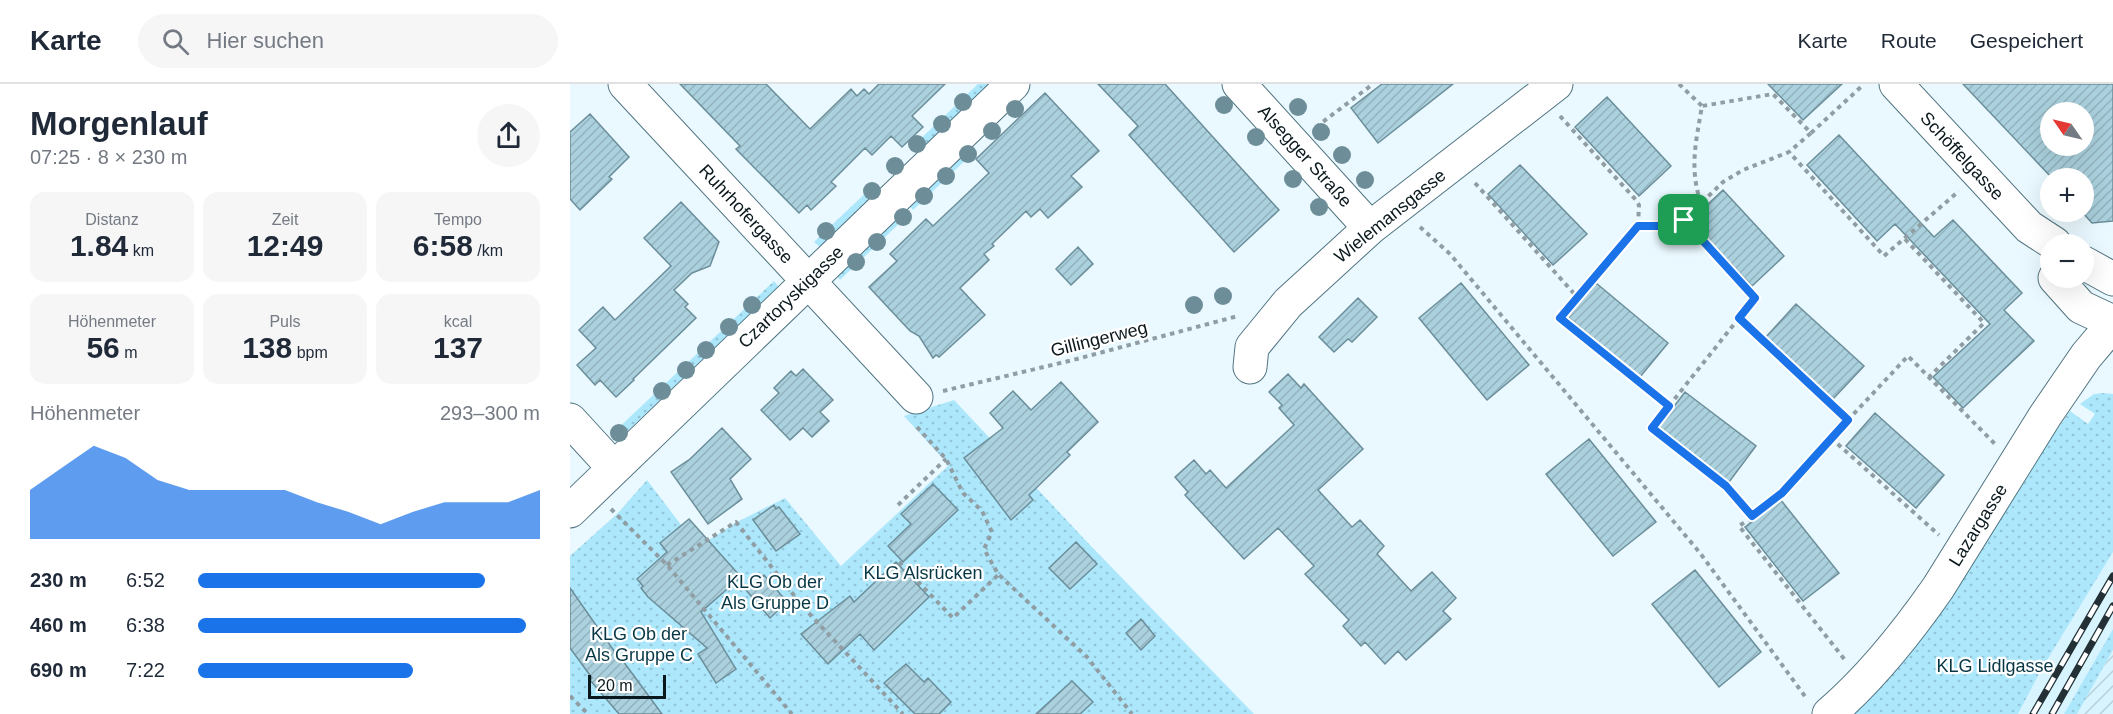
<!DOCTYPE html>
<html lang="de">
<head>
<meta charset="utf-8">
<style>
	:root { --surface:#fff; --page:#f6f6f7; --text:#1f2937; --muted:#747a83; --line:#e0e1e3; --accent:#1a73e8 }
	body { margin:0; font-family:Helvetica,sans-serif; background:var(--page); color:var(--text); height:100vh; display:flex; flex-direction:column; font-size:22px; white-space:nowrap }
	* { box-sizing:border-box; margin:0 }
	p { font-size:20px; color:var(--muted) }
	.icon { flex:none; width:33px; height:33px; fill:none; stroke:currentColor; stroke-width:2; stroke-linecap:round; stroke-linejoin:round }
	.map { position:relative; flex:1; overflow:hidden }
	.sheet { display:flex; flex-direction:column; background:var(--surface); width:570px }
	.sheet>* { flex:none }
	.needle { width:39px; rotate:304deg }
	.buttons { position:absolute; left:1470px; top:18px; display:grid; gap:12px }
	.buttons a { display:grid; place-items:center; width:54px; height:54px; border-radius:50%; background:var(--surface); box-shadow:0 6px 24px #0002; font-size:30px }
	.scale { position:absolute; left:18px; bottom:15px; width:78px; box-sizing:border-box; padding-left:6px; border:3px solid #0a181d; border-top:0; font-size:16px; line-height:21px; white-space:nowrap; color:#0a181d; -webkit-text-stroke:4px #fff; paint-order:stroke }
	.pin { position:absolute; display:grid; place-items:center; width:51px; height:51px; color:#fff; margin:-26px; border-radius:12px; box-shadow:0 3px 9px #0006 }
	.round { display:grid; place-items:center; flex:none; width:63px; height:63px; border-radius:32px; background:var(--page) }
	.head { display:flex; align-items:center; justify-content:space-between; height:102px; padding:0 30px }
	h1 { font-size:33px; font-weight:700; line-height:45px }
	.stats { display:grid; grid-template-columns:repeat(3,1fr); gap:9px; height:102px; padding:6px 30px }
	.stats div { display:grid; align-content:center; border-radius:15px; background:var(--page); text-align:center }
	.stats b { font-size:30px; font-weight:700 }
	.stats small { font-size:16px; font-weight:400 }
	.stats p { font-size:16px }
	.chart { height:168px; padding:12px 30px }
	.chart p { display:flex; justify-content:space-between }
	.chart svg { width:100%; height:108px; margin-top:6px; fill:var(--accent); opacity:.7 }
	ul { padding:0 30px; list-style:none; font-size:20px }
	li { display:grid; grid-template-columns:96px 72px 1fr; align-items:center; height:45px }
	li i { height:15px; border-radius:8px; background:var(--accent) }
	header { display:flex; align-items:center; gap:36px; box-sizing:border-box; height:84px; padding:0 30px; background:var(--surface); border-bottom:2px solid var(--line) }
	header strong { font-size:28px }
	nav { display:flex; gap:33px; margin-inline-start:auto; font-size:21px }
	.search { width:420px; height:54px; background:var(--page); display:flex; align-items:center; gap:15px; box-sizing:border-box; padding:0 21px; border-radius:33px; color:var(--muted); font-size:22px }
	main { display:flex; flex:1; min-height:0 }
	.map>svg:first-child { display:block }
	.built { fill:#d8f4fe }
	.industrial { fill:url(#industrial-furrows) }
	.grass { fill:url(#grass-dots) }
	.building { fill:url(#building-hatch); stroke:#6b8e9a; stroke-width:1.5; fill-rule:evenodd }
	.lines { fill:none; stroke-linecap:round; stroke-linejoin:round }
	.minor-casing { stroke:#517480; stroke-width:35 }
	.path { stroke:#909ea4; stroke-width:4; stroke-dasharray:4.5 4.5; stroke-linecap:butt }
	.minor { stroke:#fff; stroke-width:33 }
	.rail-casing { stroke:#233136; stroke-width:7 }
	.rail { stroke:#fff; stroke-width:4.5; stroke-dasharray:14; stroke-linecap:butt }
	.tree { fill:#6d8e99 }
	.route-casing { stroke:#fff; stroke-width:12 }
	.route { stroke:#1a73e8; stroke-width:8 }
	.labels { text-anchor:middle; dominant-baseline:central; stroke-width:4.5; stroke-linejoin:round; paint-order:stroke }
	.street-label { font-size:18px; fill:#0a181d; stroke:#fff }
	.park-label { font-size:18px; fill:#073745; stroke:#fff }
</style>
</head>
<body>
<header>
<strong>Karte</strong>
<div class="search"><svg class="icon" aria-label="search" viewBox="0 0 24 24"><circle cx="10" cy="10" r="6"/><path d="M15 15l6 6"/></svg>Hier suchen</div>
<nav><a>Karte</a><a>Route</a><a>Gespeichert</a></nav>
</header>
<main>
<section class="sheet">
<div class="head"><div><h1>Morgenlauf</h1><p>07:25 · 8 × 230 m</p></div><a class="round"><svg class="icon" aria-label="share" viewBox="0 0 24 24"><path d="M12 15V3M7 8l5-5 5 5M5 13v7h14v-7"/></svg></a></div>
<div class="stats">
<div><p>Distanz</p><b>1.84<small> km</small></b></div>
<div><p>Zeit</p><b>12:49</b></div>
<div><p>Tempo</p><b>6:58<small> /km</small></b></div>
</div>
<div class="stats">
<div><p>Höhenmeter</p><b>56<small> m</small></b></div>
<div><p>Puls</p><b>138<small> bpm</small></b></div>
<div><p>kcal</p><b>137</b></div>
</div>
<div class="chart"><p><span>Höhenmeter</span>293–300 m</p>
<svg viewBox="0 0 160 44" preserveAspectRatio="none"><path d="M0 44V24L10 15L20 6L30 11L40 20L50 24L60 24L70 24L80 24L90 29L100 33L110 38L120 33L130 29L140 29L150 29L160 24V44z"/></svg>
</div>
<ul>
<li><b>230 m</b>6:52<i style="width:84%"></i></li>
<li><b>460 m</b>6:38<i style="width:96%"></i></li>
<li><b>690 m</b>7:22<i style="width:63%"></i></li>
</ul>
</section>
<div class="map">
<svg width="1543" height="630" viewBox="0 0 1543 630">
	<defs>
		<pattern id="industrial-furrows" width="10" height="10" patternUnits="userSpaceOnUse" patternTransform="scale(1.5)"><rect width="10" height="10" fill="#d8f4fe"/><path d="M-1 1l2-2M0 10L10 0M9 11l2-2" fill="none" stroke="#b8d0d9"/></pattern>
		<pattern id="grass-dots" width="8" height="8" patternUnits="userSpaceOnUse" patternTransform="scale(1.5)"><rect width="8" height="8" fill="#ace7fc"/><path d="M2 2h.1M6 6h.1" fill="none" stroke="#93c5d8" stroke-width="1.8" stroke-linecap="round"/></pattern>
		<pattern id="building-hatch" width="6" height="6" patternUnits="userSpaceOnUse" patternTransform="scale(1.5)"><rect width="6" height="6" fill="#abd1de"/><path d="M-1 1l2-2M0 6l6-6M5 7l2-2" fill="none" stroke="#92b3be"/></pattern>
	</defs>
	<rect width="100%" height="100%" fill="#eaf9ff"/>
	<path class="built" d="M1543 468V545L1494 630H1448L1471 586Z"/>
	<path class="industrial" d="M1543 566V630H1507L1512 621Z"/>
	<path class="grass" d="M408 0H420L349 68 343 62Z
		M397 65 402 70 343 126 339 121Z
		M304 101 309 107 250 163 244 158Z
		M331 128 336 133 270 196 266 191Z
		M204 197 209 203 50 354 44 348Z
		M1533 309 1543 310V468L1471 586 1448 630H1282L1342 566 1362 541 1465 377 1500 327 1518 340 1525 330 1510 320 1524 310Z
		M384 316 518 459 684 630H0V472L47 430 77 396 128 463 167 438 215 414 271 482 379 381 334 332Z
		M1543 545V566L1507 630H1494Z"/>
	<path class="building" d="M110 0H196L240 45 281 5 287 12 294 5 299 10 309 0H375L342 32 353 43 332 63 321 52 302 71 295 64 261 98 266 102 241 126 237 121 229 129 166 65 170 62Z
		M528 0H595L709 126 664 168 559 51 568 42Z
		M812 0H883L808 59 781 24Z
		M1198 0H1272L1233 36Z
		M1393 0H1543V137L1522 139 1512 128H1514V94H1482ZM1480 28H1514V62H1480Z
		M475 9 529 67 501 92 512 103 478 134 470 125 461 133 456 127 422 160 424 162 414 170 419 176 390 204 415 231 369 273 366 271 363 274 349 252 340 247 299 203 327 177 320 170 356 135 363 142 419 89 406 75Z
		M1037 13 1101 82 1069 112 1005 43Z
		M20 30 59 73 39 93 42 95 10 126 0 115V48Z
		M1269 51 1364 153 1383 136 1452 209 1434 226 1464 257 1393 324 1363 293 1420 240 1325 140 1307 157 1237 81Z
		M950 81 1017 150 983 181 918 110Z
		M1153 106 1214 172 1182 202 1120 137Z
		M111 118 149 158 140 182 122 189 104 206 118 220 115 223 126 234 63 295 64 296 46 313 30 296 25 301 7 281 26 264 9 246 33 223 45 236 101 182 74 154Z
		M508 163 523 180 501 201 486 185Z
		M891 199 959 281 917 316 849 234Z
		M1026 199 1098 259 1070 293 998 233Z
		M788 214 807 233 782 258 778 255 764 268 749 253Z
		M1226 220 1294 282 1263 315 1196 253Z
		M233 285 263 316 250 328 259 337 242 353 233 344 220 356 191 326 209 309 204 304 221 287 226 292Z
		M718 290 731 304 734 300 793 365 748 406 782 443 790 436 814 462 807 470 841 507 862 488 886 514 873 527 881 535 836 576 828 567 815 580 795 558 791 562 773 542 779 536 735 490 744 482 708 444 674 475 615 411 618 408 605 393 624 376 636 390 640 386 656 404 724 341 709 324 712 321 699 308Z
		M491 298 528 338 497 368 500 371 459 411 463 416 441 436 394 374 433 344 420 329 443 307 461 326Z
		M1115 308 1186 362 1159 398 1088 343Z
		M1305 329 1374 391 1346 424 1276 362Z
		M152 344 181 375 160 395 172 415 138 440 101 388 120 375Z
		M1019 355 1086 438 1043 472 976 390Z
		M363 400 388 426 333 478 318 462 341 440 331 430Z
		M1210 415 1269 489 1233 517 1175 443Z
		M204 421 206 425 209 423 230 450 206 467 183 436Z
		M119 435 171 493 131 528 166 585 146 599 128 570 137 564 78 513 71 504 73 502 67 495 97 468 90 459Z
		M506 458 527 480 500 505 479 484Z
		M326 478 359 513 304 566 290 550 258 580 231 550 280 512 284 518Z
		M1125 486 1191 568 1149 603 1082 520Z
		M194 491 217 518 200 534 176 506Z
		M0 504 49 574 50 573 92 630H49L20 596 22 594 0 564Z
		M571 535 585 552 571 566 556 549Z
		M336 580 354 598 358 594 381 618 369 630H345L314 599Z
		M502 597 523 618 510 630H466Z"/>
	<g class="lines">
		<g class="minor-casing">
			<path id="minor" d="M55 0 346 313
				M669 0 800 144
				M1326 0 1459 143 1485 160
				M1514 179 1543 195
				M1485 194 1511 223 1543 238
				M680 283 682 263 718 219 800 144 986 0
				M0 336 44 384
				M0 427 443 0
				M1259 630C1301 594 1336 550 1368 504L1475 332 1516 272 1543 240"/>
		</g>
		<path class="path" d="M1109 0 1132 22
			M990 32 1066 116 1069 121 1068 142 1008 214
			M746 43 803 0
			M1241 49 1292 2
			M905 99 1008 214 990 234 1099 322 1081 344 1157 402 1182 433 1169 442 1275 576
			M1131 119C1119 85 1126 57 1132 22L1203 10 1241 49 1219 68
			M1114 136 1185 214 1169 234
			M1068 142H1094L1114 136 1153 98 1173 86 1219 68 1314 172 1389 107
			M850 143 880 170 1130 469 1237 615
			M1335 155 1414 239 1359 293
			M373 307 503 276 668 232
			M1099 322 1169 234 1278 336 1338 272 1425 360
			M347 343 376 375 393 409 412 427 422 448 414 465 428 490 517 573 562 630
			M1261 354 1369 451
			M328 421 376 375
			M41 425 97 481 222 630
			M1182 433 1212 409 1278 336
			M329 478 383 534 428 491
			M97 481 166 438 234 524 333 630
			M0 612 18 630"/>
		<use href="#minor" class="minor"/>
		<g class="rail-casing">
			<path id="rail" d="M1463 630 1543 492
				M1482 630 1543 522"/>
		</g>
		<use href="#rail" class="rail"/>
	</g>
	<g class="tree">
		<circle cx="393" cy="18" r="9"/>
		<circle cx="654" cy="21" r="9"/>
		<circle cx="728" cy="23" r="9"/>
		<circle cx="445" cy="25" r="9"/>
		<circle cx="372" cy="40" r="9"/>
		<circle cx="422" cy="47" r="9"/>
		<circle cx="751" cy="48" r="9"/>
		<circle cx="686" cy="53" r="9"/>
		<circle cx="347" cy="60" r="9"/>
		<circle cx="398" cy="70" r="9"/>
		<circle cx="772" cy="71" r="9"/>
		<circle cx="325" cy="82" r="9"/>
		<circle cx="376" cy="92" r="9"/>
		<circle cx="723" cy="95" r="9"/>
		<circle cx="795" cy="96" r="9"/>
		<circle cx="302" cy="107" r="9"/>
		<circle cx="354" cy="112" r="9"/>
		<circle cx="749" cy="123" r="9"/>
		<circle cx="333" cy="133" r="9"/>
		<circle cx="256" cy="147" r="9"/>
		<circle cx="307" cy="158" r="9"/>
		<circle cx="286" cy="178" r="9"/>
		<circle cx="653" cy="212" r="9"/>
		<circle cx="182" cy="221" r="9"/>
		<circle cx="624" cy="221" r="9"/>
		<circle cx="159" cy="243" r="9"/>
		<circle cx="136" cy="266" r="9"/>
		<circle cx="116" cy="286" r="9"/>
		<circle cx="92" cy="307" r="9"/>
		<circle cx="49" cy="349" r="9"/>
	</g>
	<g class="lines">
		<g class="route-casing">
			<path id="route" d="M1114 136 1185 214 1169 234 1278 336 1212 409 1182 432 1156 402 1082 344 1099 322 990 234 1068 142H1094Z"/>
		</g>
		<use href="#route" class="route"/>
	</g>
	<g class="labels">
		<g class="street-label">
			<text transform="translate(735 72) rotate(48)">Alsegger Straße</text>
			<text transform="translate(1392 72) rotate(47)">Schöffelgasse</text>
			<text transform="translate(176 130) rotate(47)">Ruhrhofergasse</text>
			<text transform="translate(820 132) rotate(-39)">Wielemansgasse</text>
			<text transform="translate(221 213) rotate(-44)">Czartoryskigasse</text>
			<text transform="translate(529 255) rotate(-14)">Gillingerweg</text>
			<text transform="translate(1408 441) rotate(-58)">Lazargasse</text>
		</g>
		<g class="park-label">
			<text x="353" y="489">KLG Alsrücken</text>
			<text x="205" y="498">KLG Ob der<tspan x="205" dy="21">Als Gruppe D</tspan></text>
			<text x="69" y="550">KLG Ob der<tspan x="69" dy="21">Als Gruppe C</tspan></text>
			<text x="1425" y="582">KLG Lidlgasse</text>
		</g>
	</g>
</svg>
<div class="buttons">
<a><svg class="needle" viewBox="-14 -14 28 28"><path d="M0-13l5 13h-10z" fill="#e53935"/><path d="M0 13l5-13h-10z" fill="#747a83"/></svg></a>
<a>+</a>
<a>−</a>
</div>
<div class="scale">20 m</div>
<div class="pin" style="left:1114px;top:136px;background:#1e9e55"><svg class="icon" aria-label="arrive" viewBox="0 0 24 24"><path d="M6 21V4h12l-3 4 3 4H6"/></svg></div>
</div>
</main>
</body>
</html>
